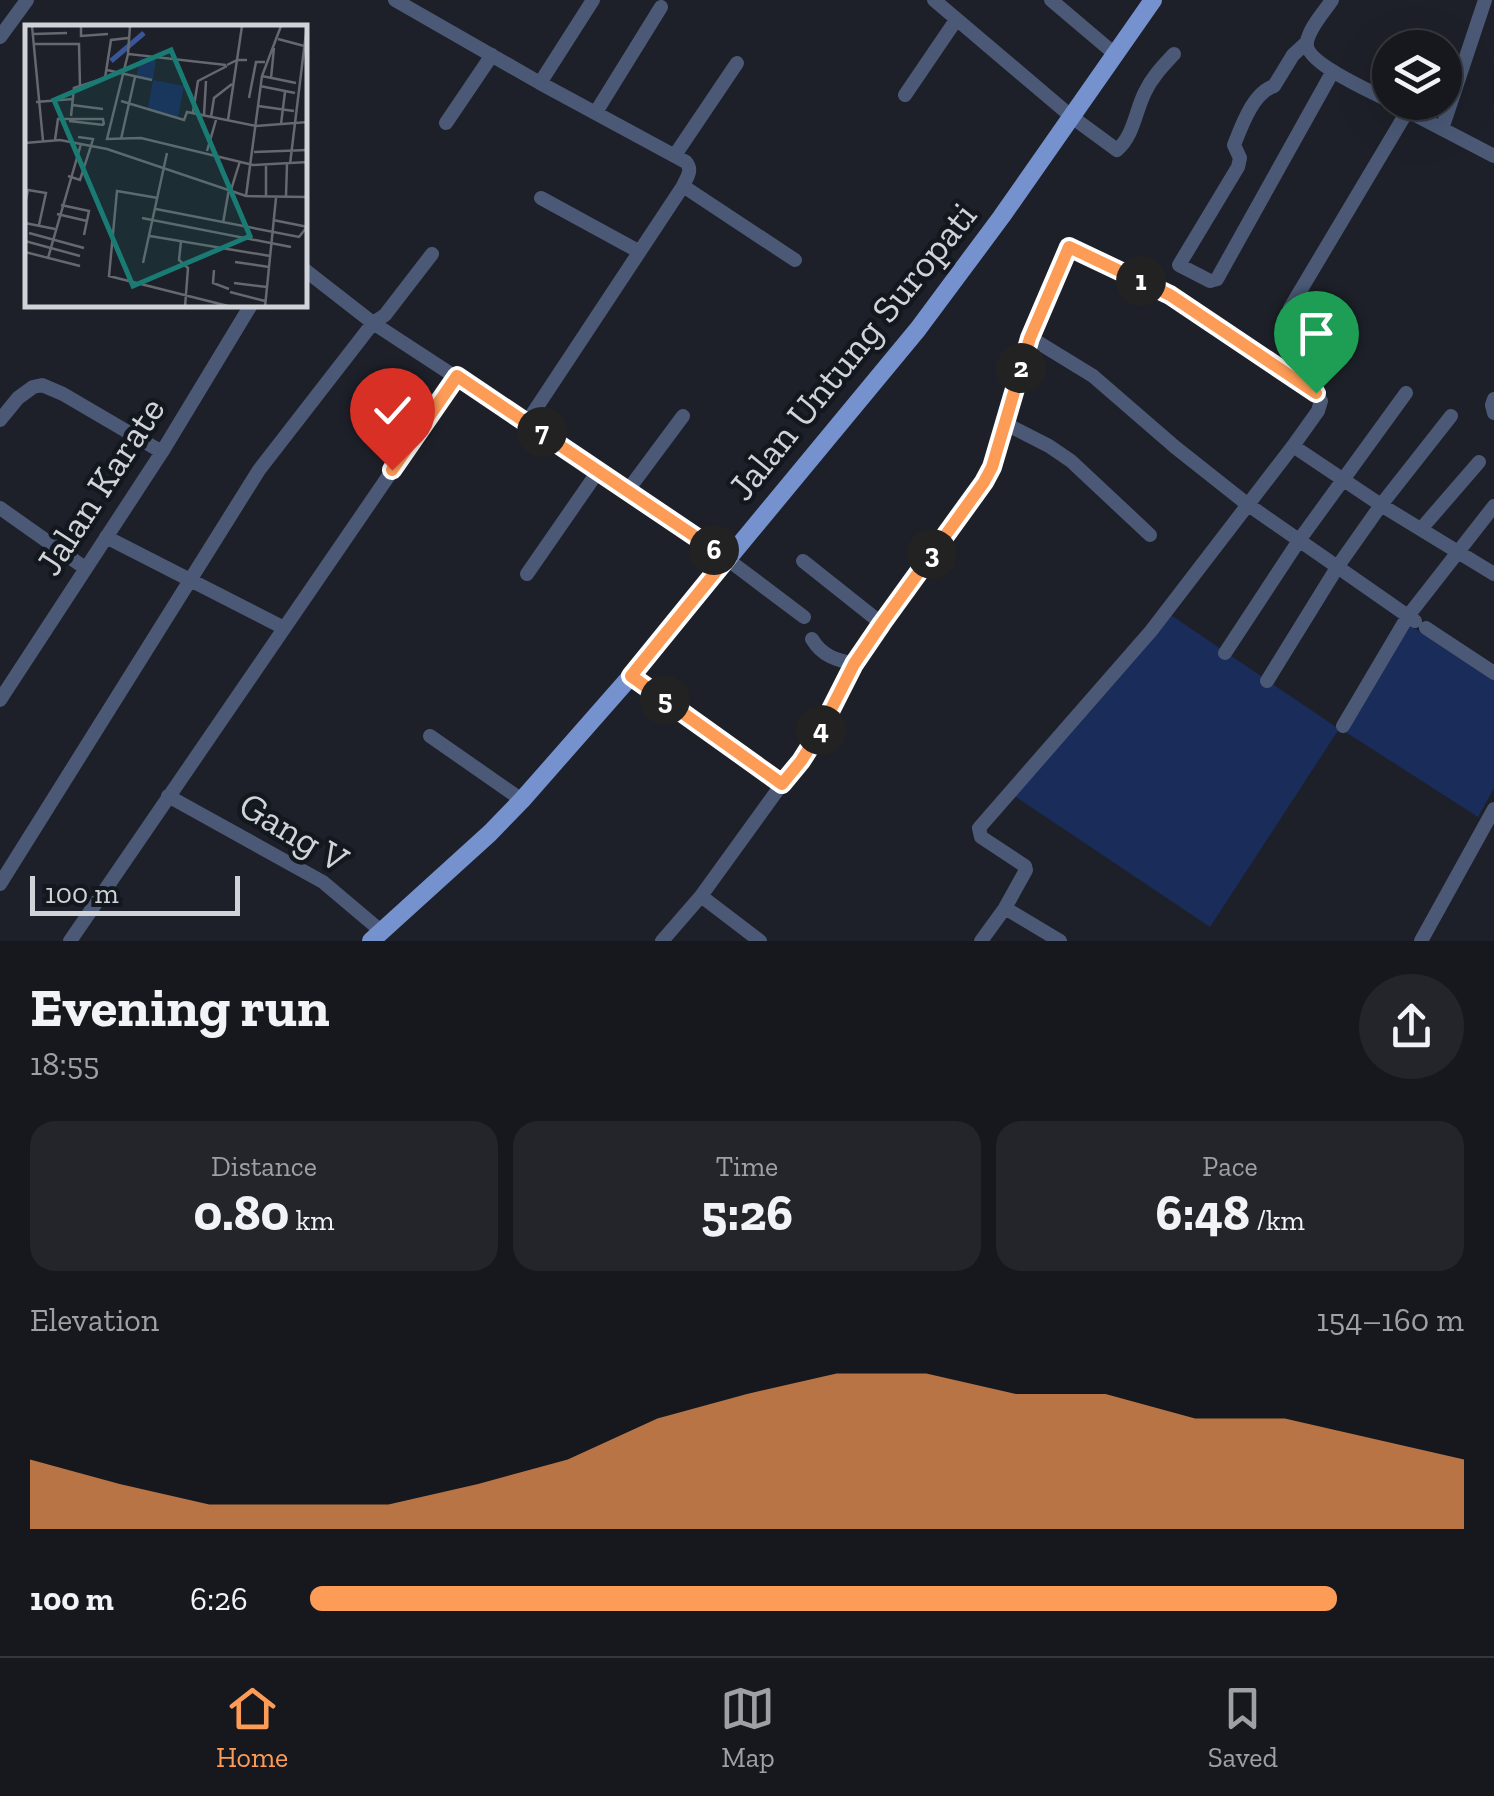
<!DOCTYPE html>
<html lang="en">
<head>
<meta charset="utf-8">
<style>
	:root { --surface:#16181e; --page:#23252b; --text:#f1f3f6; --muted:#9ea0a4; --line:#35373c; --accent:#fd9c56 }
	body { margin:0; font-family:"Zilla Slab",serif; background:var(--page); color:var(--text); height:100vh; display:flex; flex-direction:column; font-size:38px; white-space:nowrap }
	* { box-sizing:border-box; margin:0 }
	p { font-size:32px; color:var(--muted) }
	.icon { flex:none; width:55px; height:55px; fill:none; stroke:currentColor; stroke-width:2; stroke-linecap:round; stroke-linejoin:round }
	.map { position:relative; height:941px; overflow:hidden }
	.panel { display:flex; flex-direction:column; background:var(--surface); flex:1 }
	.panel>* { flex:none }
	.tools { position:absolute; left:1372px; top:30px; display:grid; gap:20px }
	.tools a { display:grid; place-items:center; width:90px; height:90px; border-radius:50%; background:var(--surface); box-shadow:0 10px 40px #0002,0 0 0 2px var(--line); font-size:50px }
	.scale { position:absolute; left:30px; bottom:25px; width:210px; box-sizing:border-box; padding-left:10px; border:5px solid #d0d3d8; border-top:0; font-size:28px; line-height:35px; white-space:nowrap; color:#d0d3d8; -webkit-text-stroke:8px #13171e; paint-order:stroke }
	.pin { position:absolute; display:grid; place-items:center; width:85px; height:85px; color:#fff; margin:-102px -42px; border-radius:50% 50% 50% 0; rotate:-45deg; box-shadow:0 0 10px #0007 }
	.pin .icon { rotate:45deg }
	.km { position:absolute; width:50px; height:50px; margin:-25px; border-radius:50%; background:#222; color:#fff; font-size:28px; line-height:50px; text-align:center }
	.round { display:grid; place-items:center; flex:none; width:105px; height:105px; border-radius:52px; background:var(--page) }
	.head { display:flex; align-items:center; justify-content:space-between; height:170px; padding:0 30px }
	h1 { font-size:55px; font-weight:700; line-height:75px }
	.stats { display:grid; grid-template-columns:repeat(3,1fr); gap:15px; height:170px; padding:10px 30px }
	.stats div { display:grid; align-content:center; border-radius:25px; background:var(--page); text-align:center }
	.stats b { font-size:50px; font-weight:700 }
	.stats small { font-size:28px; font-weight:400 }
	.stats p { font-size:28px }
	.chart { height:280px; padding:20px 30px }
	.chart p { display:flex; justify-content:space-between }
	.chart svg { width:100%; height:180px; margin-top:10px; fill:var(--accent); opacity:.7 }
	ul { padding:0 30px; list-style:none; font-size:32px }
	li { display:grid; grid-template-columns:160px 120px 1fr; align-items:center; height:75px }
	li i { height:25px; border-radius:12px; background:var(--accent) }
	.tab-bar { display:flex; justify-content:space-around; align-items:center; height:140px; border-top:2px solid var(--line); background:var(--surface); font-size:28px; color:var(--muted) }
	.tab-bar a { display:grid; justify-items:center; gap:5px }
	.tab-bar .active { color:var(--accent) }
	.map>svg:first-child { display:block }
	.green { fill:#192c5a }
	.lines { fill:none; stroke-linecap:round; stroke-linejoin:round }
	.minor { stroke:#4b5976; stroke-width:14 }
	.major { stroke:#7592ce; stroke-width:18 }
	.route-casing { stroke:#fff; stroke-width:20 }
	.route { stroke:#fd9c56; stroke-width:12 }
	.labels { text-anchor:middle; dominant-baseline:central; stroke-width:9; stroke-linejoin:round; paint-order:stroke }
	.street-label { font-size:38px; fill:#d0d3d8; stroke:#13171e }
	.inset-river { fill:none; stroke:#395698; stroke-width:5 }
	.inset-road { fill:none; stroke:#65686e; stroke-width:2.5 }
	.view { fill:#197b73; fill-opacity:0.15; stroke:#197b73; stroke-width:5 }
	.inset-edge { fill:none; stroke:#d0d3d8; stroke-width:5 }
</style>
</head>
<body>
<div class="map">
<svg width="1494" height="941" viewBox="0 0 1494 941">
	<rect width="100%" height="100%" fill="#1d2028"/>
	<path class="green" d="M1168 613 1339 729 1210 927 1013 795Z
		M1408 624 1494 681V788L1478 817 1344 731Z"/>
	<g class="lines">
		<path class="minor" d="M395 0 540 83 686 162C693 170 687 177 683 186L527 422
			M934 0 1072 117 1117 150C1134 135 1135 112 1145 92 1152 77 1163 66 1174 54
			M1051 0 1116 55
			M1332 0C1324 12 1309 28 1307 42 1303 62 1374 93 1390 101
			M0 37 27 0
			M1306 43 1293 55 1274 86C1253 93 1242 125 1234 145L1240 158 1238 167 1179 265 1210 281 1217 279 1333 71
			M540 83 593 0
			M905 95 956 20
			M1402 108 1494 156
			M596 112 661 7
			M446 123 492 55
			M1442 129 1485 0
			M675 155 737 63
			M683 186 795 260
			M541 198 638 251
			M305 270 373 323 628 490 727 559 804 617
			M1290 308 1408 110
			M1031 338 1093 376 1175 447 1247 504 1415 621
			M1494 399 1492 405 1494 413
			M0 420 18 398 33 387 42 385 63 394 162 452
			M1004 423 1049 446 1071 461 1150 535
			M1293 446 1381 505 1494 574
			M628 490 683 416
			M0 508 85 568
			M1421 529 1479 462
			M106 537 284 628
			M803 561 881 623
			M527 574 599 470
			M1426 628 1494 673
			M812 639C822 656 836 660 855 664
			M1225 653 1300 539 1406 393
			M631 676 782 784
			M1267 681 1338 566 1381 505 1451 416
			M0 700 162 452 251 305
			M1343 726 1408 616 1494 506
			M430 736 522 800
			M168 796 323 882 381 931
			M0 884 259 470 373 323 385 315 432 254
			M701 896 760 941
			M1005 908 1060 941
			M70 941 457 376
			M662 941 701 896 782 784 801 761 820 731 855 664 881 623 984 482 991 467 1031 338 1069 247 1171 295 1316 393 1321 401 1318 411 1293 446 1151 631 979 828 981 837 1025 866 1026 870 1005 908 981 941
			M1421 941 1494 809"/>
		<path class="major" d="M371 941 490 833 522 800 631 676 918 329 1002 216 1153 0"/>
	</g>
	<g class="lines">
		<g class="route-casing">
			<path id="route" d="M392 470 457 376 727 558 631 676 782 784 801 761 820 731 854 664 882 623 984 482 992 467 1030 338 1069 247 1170 295 1316 393"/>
		</g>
		<use href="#route" class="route"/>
	</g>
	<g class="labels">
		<g class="street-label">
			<text transform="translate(852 351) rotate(-51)">Jalan Untung Suropati</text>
			<text transform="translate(100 486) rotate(-57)">Jalan Karate</text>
			<text transform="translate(294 832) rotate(31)">Gang V</text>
		</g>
	</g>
	<g transform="translate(25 25)">
		<rect width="282" height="282" fill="#1d2028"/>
		<path d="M115 33H131L128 55 159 61 153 93 123 83 128 55 111 52Z" fill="#192c5a"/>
		<path class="inset-river" d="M86 36 119 8"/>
		<path class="inset-road" d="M7 1 18 116M56 1V11L83 9M105 1 103 29 201 40M8 9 42 8M253 14 283 22M9 19H54L55 61M103 29 82 114 116 113 228 140 283 137M202 40 212 35 217 1M82 45 127 55M237 51 271 58M246 53 249 23M235 61 270 68M224 73 231 37H240M96 76 159 95 162 87 231 101 283 97M11 77 48 74M47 80 78 84M233 81 269 86M168 87 173 56 202 41M179 90 181 56M46 91 49 63 80 53 86 15 103 13M186 92 189 73 207 59M203 95 212 35H222M44 96 79 100M256 99 260 67M96 114 110 52M30 115 33 94H78L79 100M0 118 35 115 82 124 221 171 283 172M182 126 191 95M229 127 283 125M265 139 281 8M43 151 55 155 66 121 68 114 53 112M206 165 215 136M221 171 237 51 256 1M261 171 262 139M241 172V141M133 173 92 166 84 251 207 282M281 173 282 137M0 179 3 165 21 168 14 200M36 180 64 186 59 210M131 184 274 212 282 202M32 189 62 196M117 193 266 222M248 195 283 202M0 198 30 204M198 198 204 164M4 208 59 223M125 211 245 231M0 216 55 231M156 216 154 235 163 243 160 282M0 227 55 241M23 233 56 119M210 237 244 242M118 238 142 128M189 245 188 258 204 264M209 258 242 262M205 267 240 276M240 282 251 173"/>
		<path class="view" d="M146 25 225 211 108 261 29 75Z"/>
		<rect width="282" height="282" class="inset-edge"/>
	</g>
</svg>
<div class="tools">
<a><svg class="icon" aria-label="layers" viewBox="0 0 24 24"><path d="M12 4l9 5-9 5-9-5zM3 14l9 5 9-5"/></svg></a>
</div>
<div class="scale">100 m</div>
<div class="pin" style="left:1316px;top:393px;background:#1e9e55"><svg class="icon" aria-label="arrive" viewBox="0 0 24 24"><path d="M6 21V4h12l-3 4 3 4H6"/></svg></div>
<div class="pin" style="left:392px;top:470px;background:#d93025"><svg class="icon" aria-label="check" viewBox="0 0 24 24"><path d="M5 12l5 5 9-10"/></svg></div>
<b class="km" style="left:1141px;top:281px">1</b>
<b class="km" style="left:1021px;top:368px">2</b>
<b class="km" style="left:932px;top:554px">3</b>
<b class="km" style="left:821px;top:730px">4</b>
<b class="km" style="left:665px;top:700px">5</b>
<b class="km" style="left:714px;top:550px">6</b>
<b class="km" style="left:542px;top:432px">7</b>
</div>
<section class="panel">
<div class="head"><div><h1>Evening run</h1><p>18:55</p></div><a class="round"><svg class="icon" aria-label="share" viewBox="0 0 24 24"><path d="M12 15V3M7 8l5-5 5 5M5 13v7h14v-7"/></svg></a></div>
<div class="stats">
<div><p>Distance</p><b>0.80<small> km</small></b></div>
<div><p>Time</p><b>5:26</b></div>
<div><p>Pace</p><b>6:48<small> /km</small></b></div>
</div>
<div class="chart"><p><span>Elevation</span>154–160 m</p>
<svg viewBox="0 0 160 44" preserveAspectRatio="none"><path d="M0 44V27L10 33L20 38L30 38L40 38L50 33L60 27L70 17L80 11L90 6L100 6L110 11L120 11L130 17L140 17L150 22L160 27V44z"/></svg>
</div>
<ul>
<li><b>100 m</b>6:26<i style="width:89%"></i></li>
</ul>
</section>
<nav class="tab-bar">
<a class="active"><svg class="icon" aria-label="home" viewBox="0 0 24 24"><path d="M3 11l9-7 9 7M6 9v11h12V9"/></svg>Home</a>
<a><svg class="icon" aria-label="map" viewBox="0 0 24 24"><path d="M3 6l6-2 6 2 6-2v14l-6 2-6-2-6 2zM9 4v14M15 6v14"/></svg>Map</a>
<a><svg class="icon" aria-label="saved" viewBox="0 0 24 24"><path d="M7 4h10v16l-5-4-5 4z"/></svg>Saved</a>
</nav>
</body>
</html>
